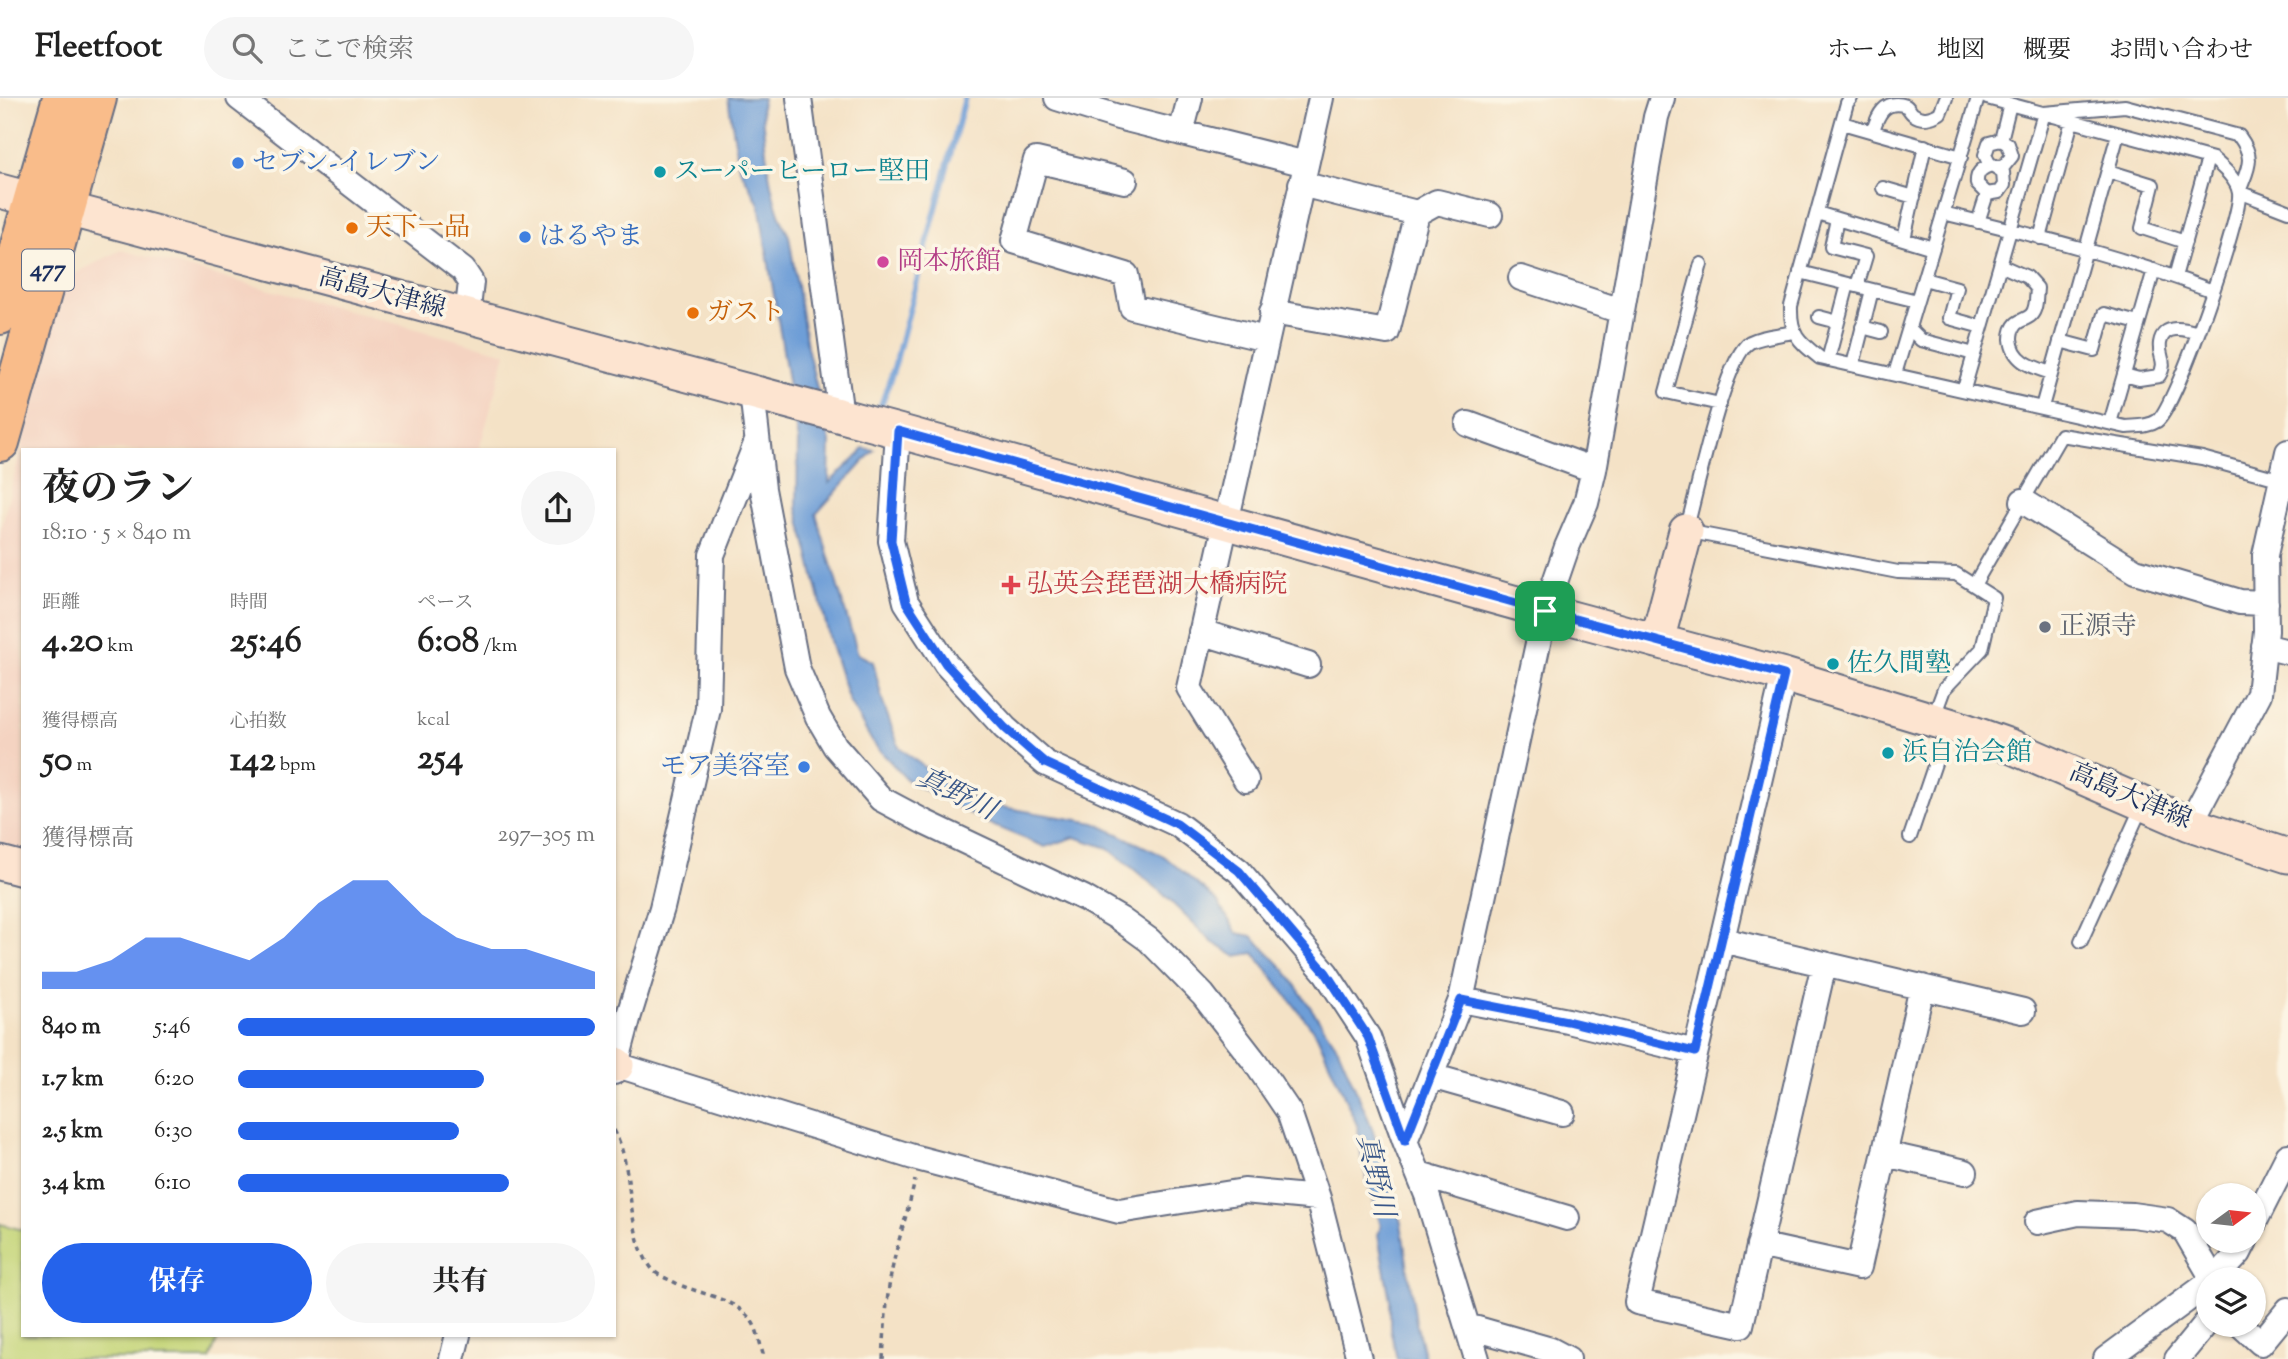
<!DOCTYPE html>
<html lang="ja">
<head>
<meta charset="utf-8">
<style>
	:root { --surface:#fff; --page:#f6f6f6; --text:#222; --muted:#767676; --line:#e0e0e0; --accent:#2563eb }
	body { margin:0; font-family:"Sorts Mill Goudy","Noto Serif JP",serif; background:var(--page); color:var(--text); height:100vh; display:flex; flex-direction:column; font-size:26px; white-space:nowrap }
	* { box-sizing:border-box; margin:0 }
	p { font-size:23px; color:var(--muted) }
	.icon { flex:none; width:38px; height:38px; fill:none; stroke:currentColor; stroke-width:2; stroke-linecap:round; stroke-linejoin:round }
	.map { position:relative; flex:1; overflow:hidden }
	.sheet { position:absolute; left:21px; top:350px; width:595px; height:889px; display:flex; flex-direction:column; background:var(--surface); border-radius:0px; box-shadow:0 2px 5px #0004 }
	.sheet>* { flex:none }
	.needle { width:46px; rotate:75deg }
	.tools { position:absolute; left:2196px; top:1085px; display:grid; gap:14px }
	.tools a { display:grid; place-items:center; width:70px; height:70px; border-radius:50%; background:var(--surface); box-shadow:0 2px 5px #0004; font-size:35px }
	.pin { position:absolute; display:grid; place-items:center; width:60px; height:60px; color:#fff; margin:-30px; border-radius:14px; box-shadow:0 4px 10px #0006 }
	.round { display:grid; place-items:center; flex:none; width:74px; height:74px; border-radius:37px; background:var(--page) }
	.overview { display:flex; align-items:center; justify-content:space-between; height:119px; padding:0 21px }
	h1 { font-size:38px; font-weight:700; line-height:52px }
	.metrics { display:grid; grid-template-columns:repeat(3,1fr); gap:10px; height:119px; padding:7px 21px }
	.metrics div { display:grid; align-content:center }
	.metrics b { font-size:35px; font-weight:700 }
	.metrics small { font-size:19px; font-weight:400 }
	.metrics p { font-size:19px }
	.chart { height:196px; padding:14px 21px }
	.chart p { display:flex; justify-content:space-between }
	.chart svg { width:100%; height:126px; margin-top:7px; fill:var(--accent); opacity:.7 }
	.primary-button { display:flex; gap:14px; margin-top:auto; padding:14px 21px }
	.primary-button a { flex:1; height:80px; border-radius:42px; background:var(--accent); color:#fff; font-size:28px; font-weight:700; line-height:80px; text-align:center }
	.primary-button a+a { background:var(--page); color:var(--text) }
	ul { padding:0 21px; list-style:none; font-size:23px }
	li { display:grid; grid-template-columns:112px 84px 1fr; align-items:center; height:52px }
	li i { height:18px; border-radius:9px; background:var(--accent) }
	header { display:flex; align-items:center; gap:42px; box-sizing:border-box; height:98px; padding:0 35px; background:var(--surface); border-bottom:2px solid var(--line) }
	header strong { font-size:33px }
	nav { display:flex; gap:38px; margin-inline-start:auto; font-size:24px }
	.search { width:490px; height:63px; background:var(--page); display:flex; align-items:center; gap:18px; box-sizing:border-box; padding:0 24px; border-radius:38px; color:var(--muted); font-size:26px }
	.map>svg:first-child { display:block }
	.built { fill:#f4d3c1 }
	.green { fill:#c3d476; stroke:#6f826a; stroke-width:2 }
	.water { fill:#6e9ed7; stroke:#44669a; stroke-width:2 }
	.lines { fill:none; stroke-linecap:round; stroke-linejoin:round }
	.stream { stroke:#6e9ed7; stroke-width:6 }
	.lane-casing { stroke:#676e82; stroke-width:16 }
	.street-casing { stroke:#676e82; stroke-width:28 }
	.secondary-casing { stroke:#676e82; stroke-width:37 }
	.highway-casing { stroke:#676e82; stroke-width:42 }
	.path { stroke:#676e82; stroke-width:3.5; stroke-dasharray:5 5; stroke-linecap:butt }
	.lane { stroke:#fff; stroke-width:12 }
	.street { stroke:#fff; stroke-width:24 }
	.secondary { stroke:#fde4d0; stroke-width:33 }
	.highway { stroke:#f9bc8a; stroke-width:38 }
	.route-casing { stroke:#fff; stroke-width:14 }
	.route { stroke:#2563eb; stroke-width:9 }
	.shop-dot { fill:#3f7fe0; stroke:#fcf5e5; stroke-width:2.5 }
	.culture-dot { fill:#0f9aa8; stroke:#fcf5e5; stroke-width:2.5 }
	.food-dot { fill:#e8710a; stroke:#fcf5e5; stroke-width:2.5 }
	.hotel-dot { fill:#d1479c; stroke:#fcf5e5; stroke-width:2.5 }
	.health-dot { fill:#e0444e; stroke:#fcf5e5; stroke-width:2.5 }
	.worship-dot { fill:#6b7280; stroke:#fcf5e5; stroke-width:2.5 }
	.labels { text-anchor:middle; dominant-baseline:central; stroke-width:7; stroke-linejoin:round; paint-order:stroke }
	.shield { fill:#fcf5e5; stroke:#5e6a86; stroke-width:2 }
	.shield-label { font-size:24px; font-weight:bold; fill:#1b2f5e }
	.shop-label { font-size:26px; fill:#366cbe; stroke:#fcf5e5; text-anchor:start }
	.culture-label { font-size:26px; fill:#0d838f; stroke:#fcf5e5; text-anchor:start }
	.food-label { font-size:26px; fill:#c56008; stroke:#fcf5e5; text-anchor:start }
	.hotel-label { font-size:26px; fill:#b23c85; stroke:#fcf5e5; text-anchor:start }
	.street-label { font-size:26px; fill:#1b2f5e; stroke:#fcf5e5 }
	.health-label { font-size:26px; fill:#be3a42; stroke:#fcf5e5; text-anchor:start }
	.worship-label { font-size:26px; fill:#5b616d; stroke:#fcf5e5; text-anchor:start }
	.water-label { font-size:28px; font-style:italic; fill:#385688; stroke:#fcf5e5 }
</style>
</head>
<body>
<header>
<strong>Fleetfoot</strong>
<div class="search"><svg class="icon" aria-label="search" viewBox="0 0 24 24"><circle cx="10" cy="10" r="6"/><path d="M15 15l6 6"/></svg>ここで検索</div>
<nav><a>ホーム</a><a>地図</a><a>概要</a><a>お問い合わせ</a></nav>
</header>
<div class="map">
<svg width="2288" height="1261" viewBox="0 0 2288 1261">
	<rect width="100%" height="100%" fill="#fcf5e5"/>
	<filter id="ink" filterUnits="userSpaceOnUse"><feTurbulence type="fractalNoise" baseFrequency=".0143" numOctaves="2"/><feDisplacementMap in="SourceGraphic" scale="14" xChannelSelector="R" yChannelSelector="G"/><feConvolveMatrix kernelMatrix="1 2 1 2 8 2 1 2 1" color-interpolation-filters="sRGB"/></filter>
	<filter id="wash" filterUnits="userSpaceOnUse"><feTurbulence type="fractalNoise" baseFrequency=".00686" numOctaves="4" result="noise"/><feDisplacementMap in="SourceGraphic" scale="28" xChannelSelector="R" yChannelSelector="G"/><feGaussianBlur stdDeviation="1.57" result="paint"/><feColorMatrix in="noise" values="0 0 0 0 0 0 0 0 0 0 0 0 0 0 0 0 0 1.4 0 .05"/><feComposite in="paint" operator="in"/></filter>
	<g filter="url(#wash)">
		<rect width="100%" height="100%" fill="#f4e2c6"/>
		<path class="built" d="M121 152 506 255 479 352H23V753L0 747V435L63 182Z"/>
		<path class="green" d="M0 1126 23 1132V1237H219L210 1261H0Z"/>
		<path class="water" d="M728 0H763L761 9C766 51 768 101 789 138L807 249 830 344 829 385 860 356 863 350 874 352 816 416 858 556 873 564 883 605 899 649 946 687 984 706 1095 725 1164 758 1217 803 1237 835 1252 838 1285 872 1338 950 1371 1027 1401 1125 1416 1224 1425 1261H1397L1390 1230V1202L1378 1137 1381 1128 1362 1063 1358 1029 1317 937 1254 855 1235 858 1212 844 1159 792 1108 750 1075 739 1045 749 992 727 908 683 873 645 849 603 832 550 797 410 798 343 759 106 739 69Z"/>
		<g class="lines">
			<path class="stream" d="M877 319 894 270 965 0"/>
		</g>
	</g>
	<g filter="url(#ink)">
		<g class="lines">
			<g class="lane-casing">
				<path id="lane" d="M1851 0 1847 5 1791 208C1790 237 1799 243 1820 260L2126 329C2136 328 2148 329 2157 323 2176 309 2242 119 2239 95 2237 81 2223 70 2213 61L1987 0
					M1842 25 1961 59
					M1873 33C1877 19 1884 0 1906 8 1908 9 1911 15 1913 16 1922 23 1931 20 1940 15L1946 0
					M2001 42 2010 6
					M1992 67C1981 70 1976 75 1977 86L1987 96 1999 94 2004 87 2003 74 1989 65 1985 57 1989 45 2001 42 2008 46 2012 58 2004 68 1996 69
					M2108 73 2153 87 2142 130 2185 144
					M1883 90 1914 99
					M1817 115 1933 150
					M1943 115C2034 137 2126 160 2213 193
					M1837 121 1831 149 1866 158 1857 188
					M1978 124 1987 96
					M2040 140 2072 23
					M1904 141 1925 48
					M1701 166 1666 294 1720 306
					M2000 167 2027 179 2037 190C2036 199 2037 211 2031 217 2027 221 2020 222 2016 226 2012 230 2011 236 2011 241 2013 264 2033 269 2051 275
					M1800 174 1917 203
					M2175 179 2208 60
					M1924 181 1957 190 1949 220 1982 229
					M1819 219 1838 224
					M1862 229 1881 234
					M1909 230 1921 242 1974 256
					M1793 234C1780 237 1762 238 1750 244 1724 259 1696 399 1686 433L1898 474 1956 476 1994 500 1982 551 1944 591 1933 621
					M2060 243 2094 252 2104 216 2138 225
					M1828 262 1848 186
					M1853 267 1872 192
					M1895 276 1978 0
					M2124 277 2139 281 2159 278C2168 263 2158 259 2160 245 2163 225 2186 231 2198 235
					M1964 291 2044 15 2125 8 2239 38C2256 61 2248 69 2239 94L2288 113
					M2042 309 2118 36
					M2110 325 2154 172
					M1974 487 2061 337 2202 360 2282 382
					M1910 739 1948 627
					M2081 843 2143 706"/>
			</g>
			<g class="street-casing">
				<path id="street" d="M239 0 463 172 471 184 467 219
					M799 0 841 318
					M1057 0 1118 19 1306 66
					M1181 35 1190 0
					M1125 83 1036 62 1014 143 1126 177 1132 209 1266 241
					M1417 115 1437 104 1490 117
					M1521 180 1621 213
					M1272 214 1387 234 1417 115 1301 86
					M752 294 763 391 797 570 818 619 835 648 881 701 926 725 1084 800 1120 821 1149 842 1203 897 1255 964 1289 1014 1318 1100 1359 1261
					M1468 326 1594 372
					M898 333 891 443 906 504 946 566 1005 630 1045 665 1177 726 1239 773 1326 875 1368 939 1405 1043 1427 1097 1477 1261
					M2023 403 2135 473 2240 504 2266 505
					M1201 534 1308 567
					M2264 548 2288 554
					M1784 577 1637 1204 1741 1227 1824 866
					M1246 682 1189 590 1321 0
					M2190 726 2259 596 2266 533 2265 457 2288 354
					M1722 842 2023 913
					M1461 902 1568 923 1695 954
					M617 967 913 1059 1119 1113 1244 1093 1318 1100
					M614 974 629 917 662 810 708 611 712 457 756 346
					M1431 978 1562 1015
					M1405 1043 1461 902 1545 513 1567 449 1586 405 1594 372 1656 19 1662 0
					M1885 1056 1965 1074
					M1419 1076 1567 1120
					M2037 1124 2078 1115 2132 1117 2168 1122 2185 1133 2213 1181
					M2254 1125 2288 1058
					M1759 1147 1859 1169 1922 889
					M2215 1181 2239 1155 2245 1143
					M2241 1227 2261 1245 2288 1212
					M1467 1228 1551 1252 1568 1261
					M452 1261 458 1237
					M2106 1261 2208 1186
					M2177 1261 2208 1223"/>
			</g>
			<g class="secondary-casing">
				<path id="secondary" d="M0 93 898 333 1545 513 1784 577 1956 629 2010 648 2190 726 2288 758
					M1657 543 1686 433
					M0 765 23 771
					M614 965 617 967"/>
			</g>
			<g class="highway-casing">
				<path id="highway" d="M0 217 62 0
					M0 344 97 0"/>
			</g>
			<path class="path" d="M614 1032C636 1072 624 1137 653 1172 657 1177 666 1180 672 1183 697 1197 736 1198 753 1225 758 1233 760 1246 763 1256L762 1261
				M883 1261C885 1230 886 1198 893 1167 899 1138 909 1111 915 1082"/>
			<use href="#lane" class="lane"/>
			<use href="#street" class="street"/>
			<use href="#secondary" class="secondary"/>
			<use href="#highway" class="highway"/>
		</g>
	</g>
	<g class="lines" filter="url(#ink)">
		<g class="route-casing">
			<path id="route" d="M898 333 1545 513 1784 577 1695 954 1567 923 1461 902 1405 1043 1368 939 1326 875 1239 773 1177 726 1045 665 1005 630 946 566 906 504 891 443Z"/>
		</g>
		<use href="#route" class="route"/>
	</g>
	<g class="shop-dot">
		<circle cx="238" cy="65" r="7"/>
		<circle cx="525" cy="139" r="7"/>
		<circle cx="804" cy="669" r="7"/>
	</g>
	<g class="culture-dot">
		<circle cx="660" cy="74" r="7"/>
		<circle cx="1833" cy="566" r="7"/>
		<circle cx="1888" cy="655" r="7"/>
	</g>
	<g class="food-dot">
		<circle cx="352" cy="130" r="7"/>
		<circle cx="693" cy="215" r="7"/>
	</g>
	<circle class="hotel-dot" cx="883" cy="164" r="7"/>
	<path class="health-dot" d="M1007.5 476.5h7v7h7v7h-7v7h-7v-7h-7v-7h7z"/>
	<circle class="worship-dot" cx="2045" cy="529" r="7"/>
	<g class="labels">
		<rect class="shield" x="22" y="151.5" width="52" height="41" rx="5"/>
		<g class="shield-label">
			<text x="48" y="172">477</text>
		</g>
		<g class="shop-label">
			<text x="252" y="65">セブン-イレブン</text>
			<text x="539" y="139">はるやま</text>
			<text x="790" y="669" text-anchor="end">モア美容室</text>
		</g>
		<g class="culture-label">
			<text x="674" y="74">スーパーヒーロー堅田</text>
			<text x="1847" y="566">佐久間塾</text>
			<text x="1902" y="655">浜自治会館</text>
		</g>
		<g class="food-label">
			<text x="366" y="130">天下一品</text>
			<text x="707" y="215">ガスト</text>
		</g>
		<g class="hotel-label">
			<text x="897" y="164">岡本旅館</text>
		</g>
		<g class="street-label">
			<text transform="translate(382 196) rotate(15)">高島大津線</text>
			<text transform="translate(2130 699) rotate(23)">高島大津線</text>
		</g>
		<g class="health-label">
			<text x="1027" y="487">弘英会琵琶湖大橋病院</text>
		</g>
		<g class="worship-label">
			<text x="2059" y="529">正源寺</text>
		</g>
		<g class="water-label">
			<text transform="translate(956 697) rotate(26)">真野川</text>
			<text transform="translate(1374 1078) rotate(77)">真野川</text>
		</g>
	</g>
</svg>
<div class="tools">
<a><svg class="needle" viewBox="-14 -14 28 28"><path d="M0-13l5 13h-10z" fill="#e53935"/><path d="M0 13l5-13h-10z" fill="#767676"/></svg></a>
<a><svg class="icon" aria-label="layers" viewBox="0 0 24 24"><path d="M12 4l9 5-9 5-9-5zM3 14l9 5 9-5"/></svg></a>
</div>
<div class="pin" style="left:1545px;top:513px;background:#1e9e55"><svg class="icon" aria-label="arrive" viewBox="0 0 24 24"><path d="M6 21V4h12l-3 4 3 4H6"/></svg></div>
<section class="sheet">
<div class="overview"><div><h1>夜のラン</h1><p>18:10 · 5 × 840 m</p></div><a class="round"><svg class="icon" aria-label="share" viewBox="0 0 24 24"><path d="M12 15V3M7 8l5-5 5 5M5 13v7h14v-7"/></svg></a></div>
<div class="metrics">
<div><p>距離</p><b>4.20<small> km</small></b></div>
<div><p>時間</p><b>25:46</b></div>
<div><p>ペース</p><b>6:08<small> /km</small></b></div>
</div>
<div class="metrics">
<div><p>獲得標高</p><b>50<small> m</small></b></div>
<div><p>心拍数</p><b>142<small> bpm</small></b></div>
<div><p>kcal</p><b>254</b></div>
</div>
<div class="chart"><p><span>獲得標高</span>297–305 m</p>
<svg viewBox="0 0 160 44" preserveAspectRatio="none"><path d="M0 44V38L10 38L20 34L30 26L40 26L50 30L60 34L70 26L80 14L90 6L100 6L110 18L120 26L130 30L140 30L150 34L160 38V44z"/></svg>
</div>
<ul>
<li><b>840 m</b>5:46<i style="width:100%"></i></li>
<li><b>1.7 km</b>6:20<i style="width:69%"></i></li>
<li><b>2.5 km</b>6:30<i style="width:62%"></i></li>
<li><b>3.4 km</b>6:10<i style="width:76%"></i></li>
</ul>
<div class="primary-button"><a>保存</a><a>共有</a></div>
</section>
</div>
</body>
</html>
